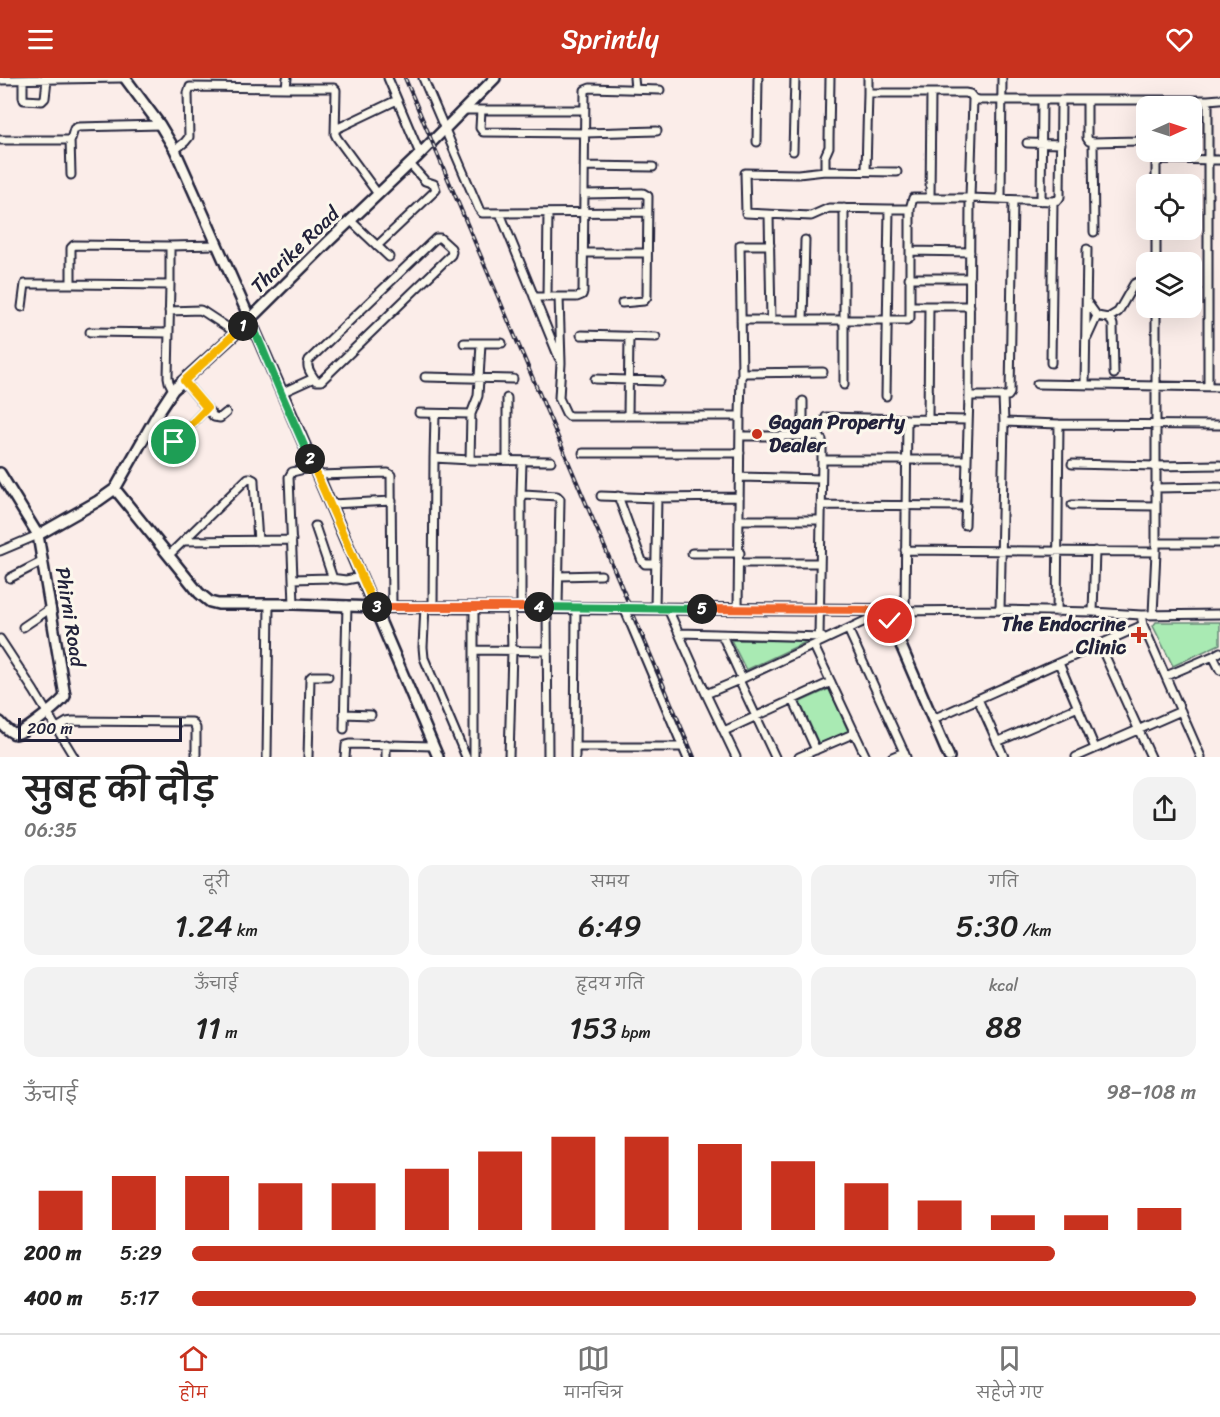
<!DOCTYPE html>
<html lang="hi">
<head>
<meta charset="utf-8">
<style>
	:root { --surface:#fff; --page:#f2f2f2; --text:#222; --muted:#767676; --line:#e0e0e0; --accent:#c8321e }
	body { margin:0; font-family:Sriracha,"Playpen Sans Deva",sans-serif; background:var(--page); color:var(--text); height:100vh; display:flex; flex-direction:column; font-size:22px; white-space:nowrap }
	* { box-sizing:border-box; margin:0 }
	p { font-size:20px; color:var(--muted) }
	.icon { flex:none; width:33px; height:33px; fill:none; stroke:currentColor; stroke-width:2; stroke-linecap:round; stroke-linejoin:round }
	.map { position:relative; height:679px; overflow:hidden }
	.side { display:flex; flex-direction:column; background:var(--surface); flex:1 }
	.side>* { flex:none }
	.needle { width:39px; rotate:87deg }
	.fabs { position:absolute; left:1136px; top:18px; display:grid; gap:12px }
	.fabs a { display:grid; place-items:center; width:66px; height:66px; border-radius:12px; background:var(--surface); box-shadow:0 6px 24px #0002; font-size:30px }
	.scale { position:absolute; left:18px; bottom:15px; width:164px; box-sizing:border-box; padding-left:6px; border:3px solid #22223b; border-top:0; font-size:16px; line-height:21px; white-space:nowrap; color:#22223b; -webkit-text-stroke:4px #fbf7ec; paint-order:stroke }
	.pin { position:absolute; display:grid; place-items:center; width:51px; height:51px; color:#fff; margin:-26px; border:3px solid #fff; border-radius:50%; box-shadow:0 2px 6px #0007 }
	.km { position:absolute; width:30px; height:30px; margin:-15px; border-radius:50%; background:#222; color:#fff; font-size:16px; line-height:30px; text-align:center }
	.round { display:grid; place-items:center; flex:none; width:63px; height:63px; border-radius:18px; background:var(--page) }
	.overview { display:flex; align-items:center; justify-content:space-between; height:102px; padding:0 24px }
	h1 { font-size:33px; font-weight:600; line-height:45px }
	.stats { display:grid; grid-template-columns:repeat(3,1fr); gap:9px; height:102px; padding:6px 24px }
	.stats div { display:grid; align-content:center; border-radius:15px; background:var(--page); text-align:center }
	.stats b { font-size:30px; font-weight:600 }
	.stats small { font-size:16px; font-weight:400 }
	.stats p { font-size:16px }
	.chart { height:168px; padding:12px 24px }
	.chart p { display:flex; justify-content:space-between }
	.chart svg { width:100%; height:108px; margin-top:6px; stroke:var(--accent); stroke-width:6 }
	ul { padding:0 24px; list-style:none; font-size:20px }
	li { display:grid; grid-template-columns:96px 72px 1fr; align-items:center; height:45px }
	li i { height:15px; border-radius:8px; background:var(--accent) }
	header { display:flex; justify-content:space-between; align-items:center; height:78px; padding:0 24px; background:var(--accent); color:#fff; font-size:27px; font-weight:600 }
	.tabs { display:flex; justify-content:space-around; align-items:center; height:84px; border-top:2px solid var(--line); background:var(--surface); font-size:16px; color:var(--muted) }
	.tabs a { display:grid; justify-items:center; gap:3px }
	.tabs .current { color:var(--accent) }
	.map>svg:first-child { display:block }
	.green { fill:#a9eab3; stroke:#668677; stroke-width:1.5 }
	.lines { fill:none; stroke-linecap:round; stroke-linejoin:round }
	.street-casing { stroke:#22223b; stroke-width:11 }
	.secondary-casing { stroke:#22223b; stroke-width:14 }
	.street { stroke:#fbf7ec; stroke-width:7 }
	.secondary { stroke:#fbf7ec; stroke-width:9 }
	.rail-casing { stroke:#22223b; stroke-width:4 }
	.rail { stroke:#fbf7ec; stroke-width:1.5; stroke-dasharray:4.5; stroke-linecap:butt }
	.split-1-casing { stroke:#fff; stroke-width:12 }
	.split-2-casing { stroke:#fff; stroke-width:12 }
	.split-3-casing { stroke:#fff; stroke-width:12 }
	.split-4-casing { stroke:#fff; stroke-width:12 }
	.split-5-casing { stroke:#fff; stroke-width:12 }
	.split-6-casing { stroke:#fff; stroke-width:12 }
	.split-1 { stroke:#f5b400; stroke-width:8 }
	.split-2 { stroke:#22a559; stroke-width:8 }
	.split-3 { stroke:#f5b400; stroke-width:8 }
	.split-4 { stroke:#f0652b; stroke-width:8 }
	.split-5 { stroke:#22a559; stroke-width:8 }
	.split-6 { stroke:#f0652b; stroke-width:8 }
	.poi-dot { fill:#c8321e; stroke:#fbf7ec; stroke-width:2 }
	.labels { text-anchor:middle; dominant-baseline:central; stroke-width:6; stroke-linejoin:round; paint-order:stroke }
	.street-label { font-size:20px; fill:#22223b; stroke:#fbf7ec }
	.poi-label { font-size:20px; font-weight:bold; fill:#22223b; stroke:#fbf7ec; text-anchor:start }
</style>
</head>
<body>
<header><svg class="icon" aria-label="menu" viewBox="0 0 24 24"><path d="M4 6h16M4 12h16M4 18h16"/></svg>Sprintly<svg class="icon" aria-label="heart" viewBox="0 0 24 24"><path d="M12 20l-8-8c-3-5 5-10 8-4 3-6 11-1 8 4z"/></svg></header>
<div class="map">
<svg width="1220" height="679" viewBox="0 0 1220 679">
	<rect width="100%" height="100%" fill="#fbede9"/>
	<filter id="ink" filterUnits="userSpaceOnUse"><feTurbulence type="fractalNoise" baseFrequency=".0167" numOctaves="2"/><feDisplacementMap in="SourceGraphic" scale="12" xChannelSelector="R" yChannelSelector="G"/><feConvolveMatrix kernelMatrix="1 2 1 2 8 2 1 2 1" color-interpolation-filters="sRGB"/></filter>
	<g filter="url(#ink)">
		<path class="green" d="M1156 544H1220V566L1173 588 1153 548Z
			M731 562 808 563 746 592Z
			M829 611 848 653 819 666 800 624Z"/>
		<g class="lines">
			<g class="street-casing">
				<path id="street" d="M287 0 286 10H334L336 12 335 56 337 60 378 116
					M388 0 420 76
					M423 0 479 131 482 135 647 134
					M634 0 635 10
					M868 0V15H965L970 16 974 21 979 22H1208L1220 21
					M0 2 121 0
					M23 2V19L24 22 42 23 45 20 47 2
					M1208 22V309
					M1087 23V60L1089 63 1093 64 1139 63 1143 61 1145 56 1144 22
					M463 32H584
					M481 32 480 50 483 54 585 55 657 53
					M336 51 397 22
					M70 61 71 97
					M0 62H68L71 61 74 51 78 49 160 47
					M757 64 758 0
					M1093 64 1094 154
					M1027 65 1061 66
					M175 72 185 64 189 59 188 15 190 9 286 10
					M793 73 795 0
					M585 88 653 89
					M825 93V78L829 69V62L830 0
					M866 93 868 15
					M1156 106V87L1157 85 1162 81 1220 82
					M584 116 643 115 648 118 647 219 644 223 622 225
					M930 120 931 15
					M1001 121 1002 0
					M1041 123 1042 23
					M1053 123 1058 122 1060 119 1061 23
					M889 131 829 130 811 138 746 135 745 95 798 96 825 93 897 94
					M500 135 559 280
					M769 137 771 242
					M351 143 389 179
					M436 160H440L451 170 452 174 451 177 321 303H316C312 297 305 289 309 282Z
					M170 168V207L71 206V170L74 167 170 168 217 167
					M377 168 436 112 434 106 425 103 410 86
					M910 173 970 174
					M583 175H647
					M1156 184V152
					M909 200H970
					M170 207 168 299 169 304 173 312
					M534 219H577L582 217 583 214 585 12 590 10 660 12
					M547 219 548 135
					M559 219 561 285 559 320 566 335 569 338H740L741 299 744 295 823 294
					M1087 224 1097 238 1108 240 1118 234 1134 206 1138 204 1146 202
					M910 228H970
					M22 229 25 206H71
					M169 233 200 232 204 234 236 255
					M1108 240 1112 244 1113 247 1114 296
					M741 242H907L910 240V131L913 120H970L1053 123 1051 285
					M803 242 805 162
					M90 254 169 255
					M581 257 656 259
					M1087 260 1097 238
					M464 265H502
					M742 296 740 167H770
					M425 299 513 301
					M595 301 660 303
					M184 303 214 339 220 340 226 335
					M1037 306 1220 309
					M844 307V130
					M1085 307 1087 171
					M281 315 314 300
					M886 318 889 131H910
					M969 318 970 120 973 21
					M1003 318 1004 344
					M419 335 471 336 470 382
					M435 336 434 380 470 382 551 383
					M471 336 478 318 481 265
					M628 338 629 258
					M826 339 907 341 905 532
					M907 341 968 342
					M928 341 929 228
					M741 358H819L822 362V382
					M803 358V323
					M174 364 207 330
					M583 375H740
					M507 382V320
					M1072 386 1155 388 1220 387
					M318 397 388 395 391 397 392 529
					M740 399 821 401
					M1155 410 1220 409
					M521 418 522 383
					M601 418 657 420 739 419
					M618 418 642 483 645 486H656
					M331 426 392 423
					M821 427 966 428
					M1072 427 1155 428
					M740 442H820
					M965 447 969 318H1008L1010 315 1013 122
					M315 448 333 501
					M183 463 292 462
					M1156 465H1220
					M905 472 1156 474
					M0 473 38 457
					M692 475H740
					M169 477 248 400H250L254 402V405L258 463
					M739 485H820
					M559 498 601 497
					M10 500 43 483
					M293 501 330 500 346 502 362 499
					M294 526 289 399 292 394 314 389
					M425 528 423 569 424 580 466 679
					M433 528 434 380
					M521 529V418L524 416 557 418 560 421 558 529
					M547 529 548 679
					M624 530 687 679
					M655 531 657 420
					M668 531 706 616
					M738 531 740 338
					M1000 532 1004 344 1059 346 1220 347
					M1057 534 1059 346
					M1093 534 1095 473
					M1153 536 1156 474V230
					M1141 537 1143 547 1201 679
					M23 549 51 530
					M848 551 904 674
					M680 555 822 559
					M722 557 742 601
					M819 559 822 382H967
					M0 561 34 613 74 679
					M1100 567 1151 679
					M814 568 866 679
					M474 572 548 573
					M1220 574 1213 578 1220 592
					M1059 585 1095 670
					M1166 598 1213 578
					M739 602 775 679
					M793 621 816 672
					M978 621 1004 679
					M344 636 371 637
					M933 641 1143 547
					M57 650 67 644 73 643 192 644 196 650V679
					M344 651 347 527
					M724 653 831 604
					M997 664 1078 629
					M575 669H683
					M267 679 269 527
					M308 679 310 600 312 598H328
					M345 679 346 667 350 666 433 668
					M386 679V666
					M474 679V529
					M509 679 512 573 511 529
					M575 679 576 529
					M736 679 706 616 739 602 865 543 895 533 1000 532 1093 534 1141 537 1220 536
					M799 679 855 655
					M892 679 904 674 906 679
					M1076 679 1181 633"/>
			</g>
			<g class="secondary-casing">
				<path id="secondary" d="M125 0 160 47 175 72C265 273 352 476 438 679
					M0 395 38 457 65 618C61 625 23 656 15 656 10 655 4 648 0 644
					M115 411 158 335 173 312 236 255 329 163 416 80 495 0
					M38 457 98 423 115 411 199 515 210 524 218 526H294L375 529 881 532 887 535 949 679"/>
			</g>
			<use href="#street" class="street"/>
			<use href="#secondary" class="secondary"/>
			<g class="rail-casing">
				<path id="rail" d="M405 0 694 679"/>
			</g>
			<use href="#rail" class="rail"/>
		</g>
	</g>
	<g class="lines" filter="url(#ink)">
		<g class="split-1-casing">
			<path id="split-1" d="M174 364 207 330 184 303 243 248"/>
		</g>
		<g class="split-2-casing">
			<path id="split-2" d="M243 248 250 241 281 315 310 381"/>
		</g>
		<g class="split-3-casing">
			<path id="split-3" d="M310 381 375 529H377"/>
		</g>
		<g class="split-4-casing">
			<path id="split-4" d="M377 529H539"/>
		</g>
		<g class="split-5-casing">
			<path id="split-5" d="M539 529 702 531"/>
		</g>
		<g class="split-6-casing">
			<path id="split-6" d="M702 531 881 532 887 535 890 543"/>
		</g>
		<use href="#split-1" class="split-1"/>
		<use href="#split-2" class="split-2"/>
		<use href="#split-3" class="split-3"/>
		<use href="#split-4" class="split-4"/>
		<use href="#split-5" class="split-5"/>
		<use href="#split-6" class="split-6"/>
	</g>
	<g class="poi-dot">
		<circle cx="757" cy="356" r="6"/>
		<path d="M1136 548h6v6h6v6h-6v6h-6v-6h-6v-6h6z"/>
	</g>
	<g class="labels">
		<g class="street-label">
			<text transform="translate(295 172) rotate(-44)">Tharike Road</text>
			<text transform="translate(70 539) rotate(81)">Phirni Road</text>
		</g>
		<g class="poi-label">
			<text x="769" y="344">Gagan Property<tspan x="769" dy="23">Dealer</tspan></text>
			<text x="1126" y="546" text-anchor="end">The Endocrine<tspan x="1126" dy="23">Clinic</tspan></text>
		</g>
	</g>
</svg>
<div class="fabs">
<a><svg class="needle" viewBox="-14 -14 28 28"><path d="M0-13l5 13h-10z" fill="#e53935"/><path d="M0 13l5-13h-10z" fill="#767676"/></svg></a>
<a><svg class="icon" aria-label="locate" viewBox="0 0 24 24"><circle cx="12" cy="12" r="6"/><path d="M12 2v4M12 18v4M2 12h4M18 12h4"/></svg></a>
<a><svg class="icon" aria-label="layers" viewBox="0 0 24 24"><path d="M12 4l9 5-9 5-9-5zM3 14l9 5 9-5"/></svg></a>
</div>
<div class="scale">200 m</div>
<div class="pin" style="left:174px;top:364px;background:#1e9e55"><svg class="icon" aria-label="arrive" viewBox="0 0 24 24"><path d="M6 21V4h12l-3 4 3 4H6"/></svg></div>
<div class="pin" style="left:890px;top:543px;background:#d93025"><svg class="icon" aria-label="check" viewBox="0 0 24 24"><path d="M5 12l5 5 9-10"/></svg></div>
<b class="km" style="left:243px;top:248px">1</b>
<b class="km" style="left:310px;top:381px">2</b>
<b class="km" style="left:377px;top:529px">3</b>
<b class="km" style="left:539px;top:529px">4</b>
<b class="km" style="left:702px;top:531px">5</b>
</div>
<section class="side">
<div class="overview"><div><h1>सुबह की दौड़</h1><p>06:35</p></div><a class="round"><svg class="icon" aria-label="share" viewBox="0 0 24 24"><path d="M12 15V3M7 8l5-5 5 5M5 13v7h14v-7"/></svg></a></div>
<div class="stats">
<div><p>दूरी</p><b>1.24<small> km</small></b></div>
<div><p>समय</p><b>6:49</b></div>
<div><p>गति</p><b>5:30<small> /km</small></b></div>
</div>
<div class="stats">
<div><p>ऊँचाई</p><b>11<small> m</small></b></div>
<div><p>हृदय गति</p><b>153<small> bpm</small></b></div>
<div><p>kcal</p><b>88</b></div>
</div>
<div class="chart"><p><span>ऊँचाई</span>98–108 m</p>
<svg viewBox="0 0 160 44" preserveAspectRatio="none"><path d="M5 44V28M15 44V22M25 44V22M35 44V25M45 44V25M55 44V19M65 44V12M75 44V6M85 44V6M95 44V9M105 44V16M115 44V25M125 44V32M135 44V38M145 44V38M155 44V35"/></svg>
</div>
<ul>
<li><b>200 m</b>5:29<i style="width:86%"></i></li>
<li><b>400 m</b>5:17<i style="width:100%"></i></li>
</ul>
</section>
<nav class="tabs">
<a class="current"><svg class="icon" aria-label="home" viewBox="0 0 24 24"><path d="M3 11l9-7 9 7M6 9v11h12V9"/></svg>होम</a>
<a><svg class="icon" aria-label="map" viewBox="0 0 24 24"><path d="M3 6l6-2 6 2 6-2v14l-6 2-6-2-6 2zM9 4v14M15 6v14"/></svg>मानचित्र</a>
<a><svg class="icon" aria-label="saved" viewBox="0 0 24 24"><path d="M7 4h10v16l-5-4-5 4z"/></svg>सहेजे गए</a>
</nav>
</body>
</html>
